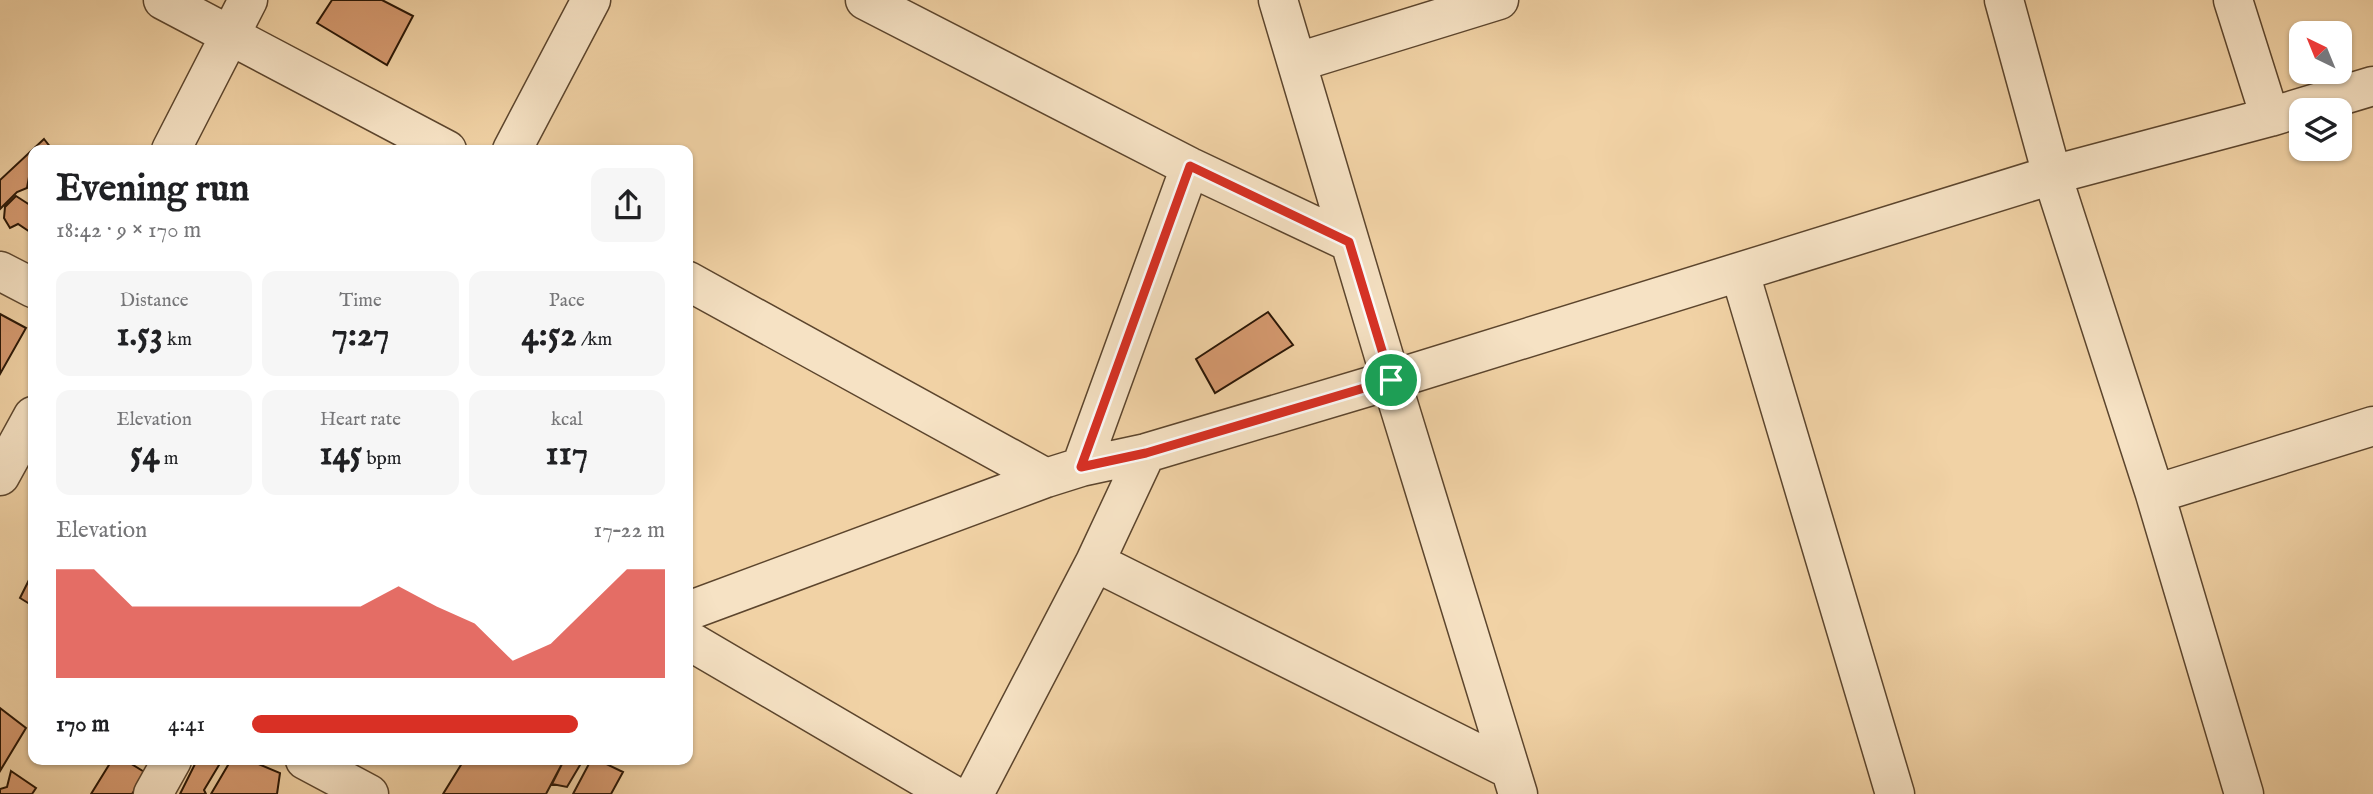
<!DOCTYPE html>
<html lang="en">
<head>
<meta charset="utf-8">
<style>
	:root { --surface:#fff; --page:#f6f6f6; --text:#202124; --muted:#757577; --accent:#d93025 }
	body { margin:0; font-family:"IM FELL English",serif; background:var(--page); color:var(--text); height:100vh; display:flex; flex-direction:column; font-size:26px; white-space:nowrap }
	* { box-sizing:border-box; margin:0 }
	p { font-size:23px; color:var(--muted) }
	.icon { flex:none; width:38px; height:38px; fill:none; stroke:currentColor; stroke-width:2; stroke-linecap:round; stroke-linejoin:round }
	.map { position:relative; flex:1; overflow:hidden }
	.side { position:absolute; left:28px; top:145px; width:665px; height:620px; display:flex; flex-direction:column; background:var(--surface); border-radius:14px; box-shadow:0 2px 5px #0004 }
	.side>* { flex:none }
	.needle { width:46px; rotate:317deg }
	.tools { position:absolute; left:2289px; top:21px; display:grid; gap:14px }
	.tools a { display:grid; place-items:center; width:63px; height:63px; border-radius:14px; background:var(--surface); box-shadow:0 2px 5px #0004; font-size:35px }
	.pin { position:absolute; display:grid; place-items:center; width:60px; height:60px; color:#fff; margin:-30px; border:4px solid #fff; border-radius:50%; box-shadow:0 2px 7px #0007 }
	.round { display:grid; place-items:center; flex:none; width:74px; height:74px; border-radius:14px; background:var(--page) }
	.headline { display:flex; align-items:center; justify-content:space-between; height:119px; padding:0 28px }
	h1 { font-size:38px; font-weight:700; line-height:52px }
	.metrics { display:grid; grid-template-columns:repeat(3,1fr); gap:10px; height:119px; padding:7px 28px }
	.metrics div { display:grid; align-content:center; border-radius:14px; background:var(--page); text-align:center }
	.metrics b { font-size:35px; font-weight:700 }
	.metrics small { font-size:19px; font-weight:400 }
	.metrics p { font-size:19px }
	.chart { height:196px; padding:14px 28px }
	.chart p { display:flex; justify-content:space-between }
	.chart svg { width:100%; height:126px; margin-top:7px; fill:var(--accent); opacity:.7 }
	ul { padding:0 28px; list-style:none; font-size:23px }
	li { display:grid; grid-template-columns:112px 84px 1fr; align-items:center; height:52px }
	li i { height:18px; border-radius:9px; background:var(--accent) }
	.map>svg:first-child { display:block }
	.building { fill:#d5996f; stroke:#2a1605; stroke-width:2 }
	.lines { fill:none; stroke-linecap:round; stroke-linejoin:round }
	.minor-casing { stroke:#5c452d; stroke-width:41 }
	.minor { stroke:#f6e2c4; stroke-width:38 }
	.route-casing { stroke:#fff; stroke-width:14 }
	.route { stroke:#d93025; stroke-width:9 }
</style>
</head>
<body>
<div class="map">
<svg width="2373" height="794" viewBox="0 0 2373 794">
	<rect width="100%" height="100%" fill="#f1d2a5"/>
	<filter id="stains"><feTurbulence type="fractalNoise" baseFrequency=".00286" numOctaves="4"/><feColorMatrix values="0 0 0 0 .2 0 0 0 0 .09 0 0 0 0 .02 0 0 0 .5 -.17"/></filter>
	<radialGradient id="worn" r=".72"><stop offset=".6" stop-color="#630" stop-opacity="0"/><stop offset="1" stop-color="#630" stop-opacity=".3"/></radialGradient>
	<path class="building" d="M332 0H382L413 16 387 65 317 23Z
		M44 139 51 148 49 150H33V171L29 177 27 188 17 192 0 209V180Z
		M16 196 33 207V234L18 224 10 228 4 218 5 207Z
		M1268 312 1293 345 1215 393 1196 359Z
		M0 314 26 328 0 374Z
		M33 572V606L20 598Z
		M0 708 26 728 0 771Z
		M112 760H125L146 773 132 794H91Z
		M197 760H222L204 790 206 794H180Z
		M231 760H249L280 773 277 794H211Z
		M464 760H564L546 794H443Z
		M564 760H583L567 787 552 784Z
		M591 760H598L623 772 611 794H573Z
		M11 771 36 788 32 794H0V789L7 787Z"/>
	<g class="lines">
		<g class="minor-casing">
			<path id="minor" d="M163 0 447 150
				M865 0 1190 167 1349 242
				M1278 0 1391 380 1518 794
				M2004 0 2052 175 2155 494 2244 794
				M2233 0 2270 117
				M1298 62 1499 0
				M171 150 248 0
				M512 150 591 0
				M0 271 33 288
				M1740 273 1895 794
				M688 281 1046 478
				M1081 467 1190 167
				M0 476 33 416
				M2155 494 2373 426
				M1095 562 1509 769
				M688 611 1046 478 1081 467 1146 453 1391 380 2052 175 2270 117 2373 86
				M688 640 951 794
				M305 760 369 794
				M153 794 172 760
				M974 794 1095 562 1146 453"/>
		</g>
		<use href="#minor" class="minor"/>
	</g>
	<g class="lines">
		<g class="route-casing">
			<path id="route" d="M1190 166 1349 242 1391 380 1146 453 1081 467Z"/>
		</g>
		<use href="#route" class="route"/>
	</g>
	<rect width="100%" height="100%" filter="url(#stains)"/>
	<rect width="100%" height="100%" fill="url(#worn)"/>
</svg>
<div class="tools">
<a><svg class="needle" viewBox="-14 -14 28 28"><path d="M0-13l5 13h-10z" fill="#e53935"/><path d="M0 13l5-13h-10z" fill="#757577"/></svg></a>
<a><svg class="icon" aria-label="layers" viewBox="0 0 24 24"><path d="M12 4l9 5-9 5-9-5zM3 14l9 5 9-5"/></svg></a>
</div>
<div class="pin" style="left:1391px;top:380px;background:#1e9e55"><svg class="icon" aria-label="arrive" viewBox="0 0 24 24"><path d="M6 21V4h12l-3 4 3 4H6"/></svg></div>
<section class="side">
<div class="headline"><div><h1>Evening run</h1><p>18:42 · 9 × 170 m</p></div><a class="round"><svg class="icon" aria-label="share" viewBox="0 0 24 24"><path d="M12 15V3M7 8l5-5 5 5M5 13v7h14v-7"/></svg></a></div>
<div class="metrics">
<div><p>Distance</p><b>1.53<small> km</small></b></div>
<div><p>Time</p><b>7:27</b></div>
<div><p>Pace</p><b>4:52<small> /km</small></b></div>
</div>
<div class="metrics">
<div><p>Elevation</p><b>54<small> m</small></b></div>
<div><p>Heart rate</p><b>145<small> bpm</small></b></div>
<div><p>kcal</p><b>117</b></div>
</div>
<div class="chart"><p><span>Elevation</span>17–22 m</p>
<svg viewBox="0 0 160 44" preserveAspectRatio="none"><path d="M0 44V6L10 6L20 19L30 19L40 19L50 19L60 19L70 19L80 19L90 12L100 19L110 25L120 38L130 32L140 19L150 6L160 6V44z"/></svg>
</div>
<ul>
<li><b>170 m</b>4:41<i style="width:79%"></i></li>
</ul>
</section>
</div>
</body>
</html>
